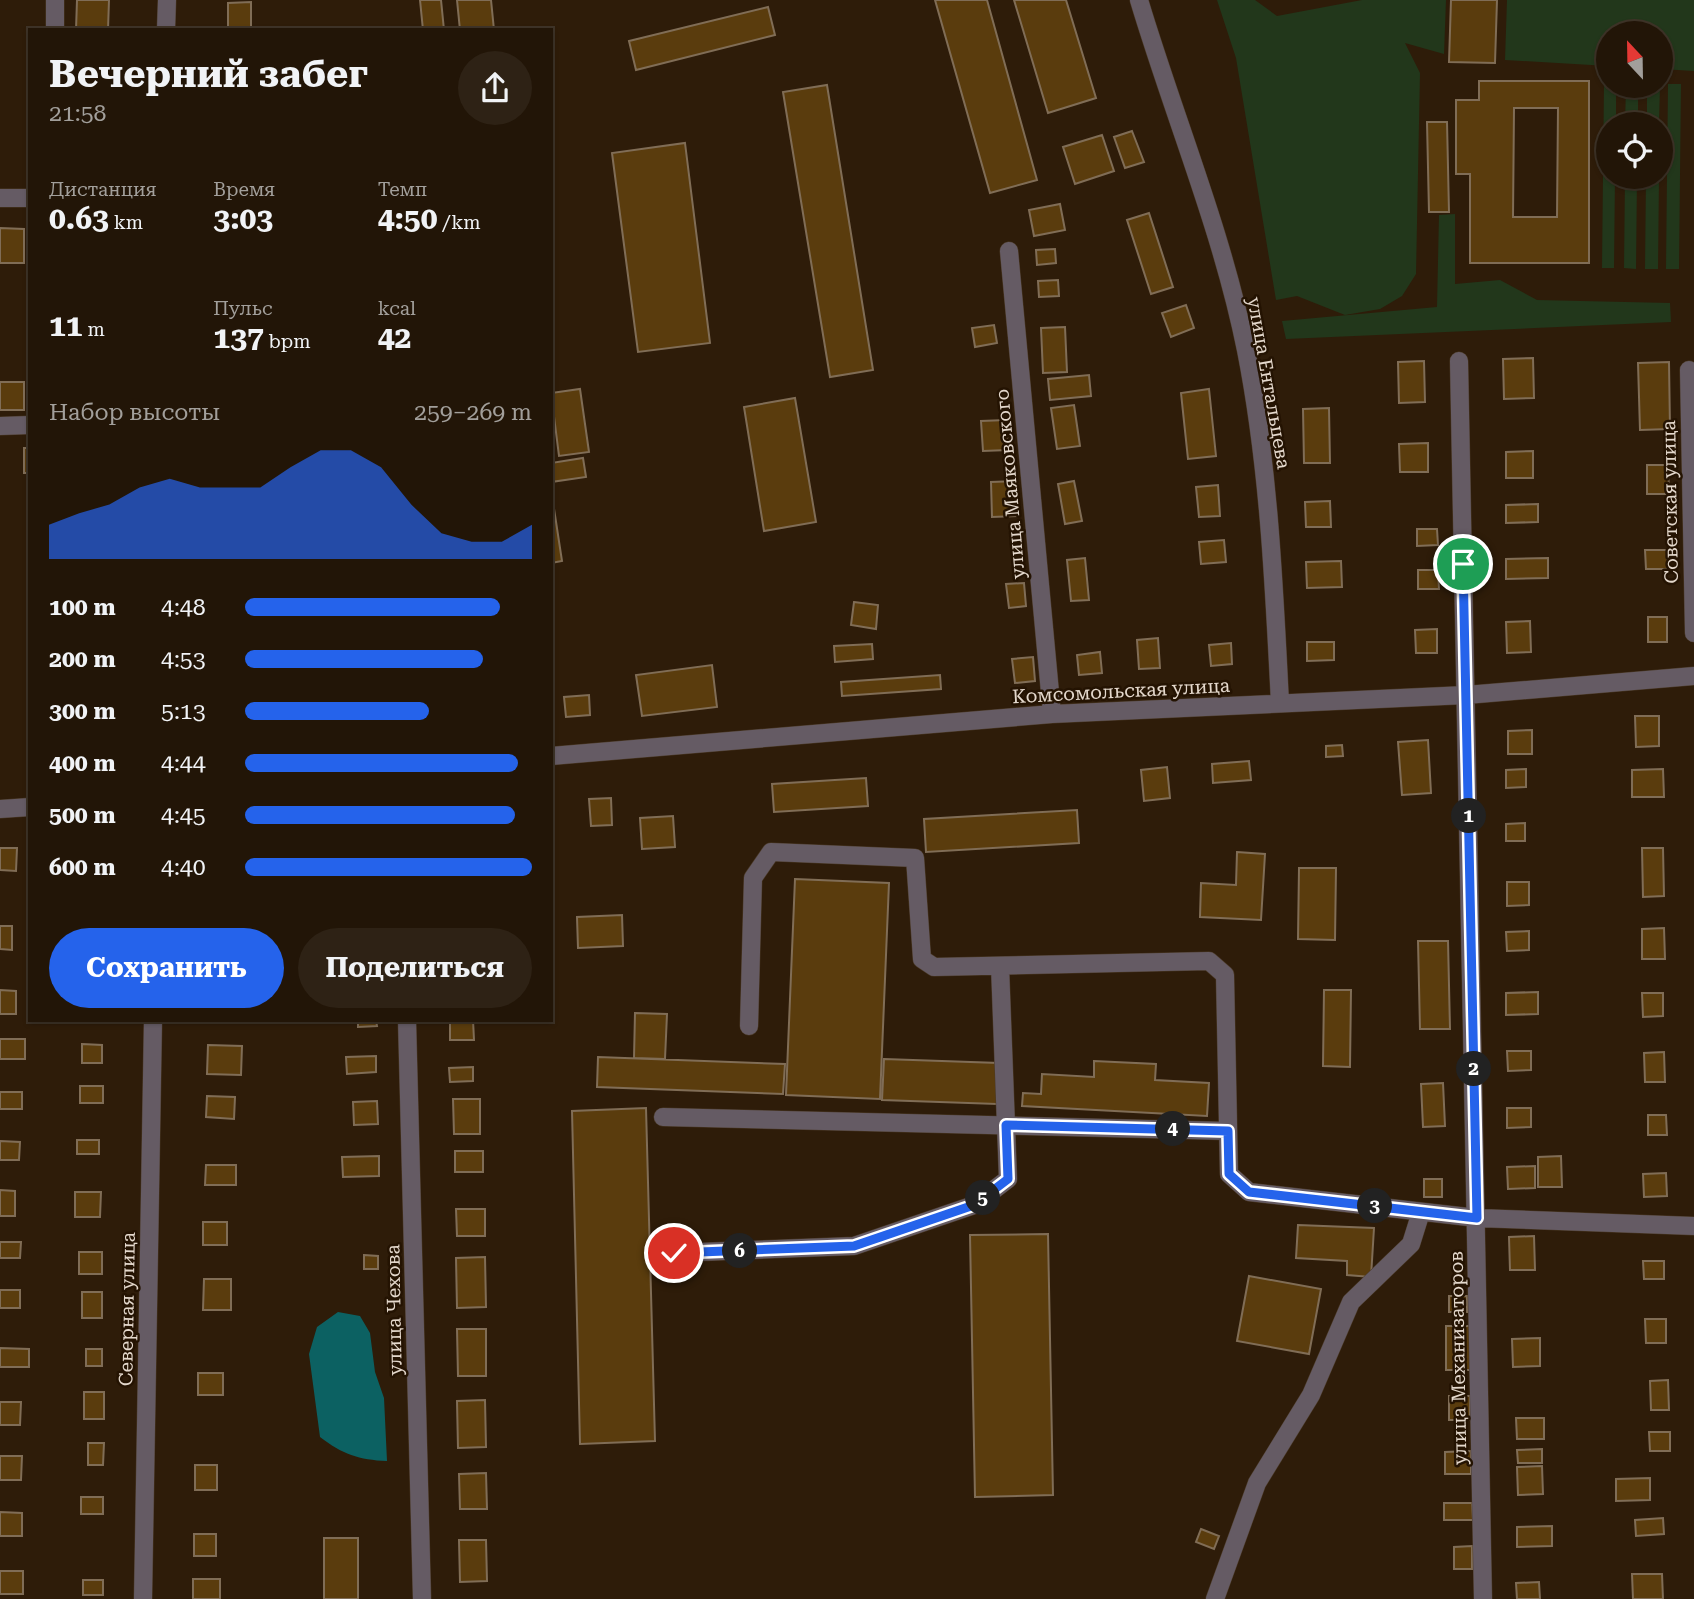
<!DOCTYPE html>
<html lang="ru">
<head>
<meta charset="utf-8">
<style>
	:root { --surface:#221507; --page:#2e2215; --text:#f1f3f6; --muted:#a29f9b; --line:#3f3428; --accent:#2563eb }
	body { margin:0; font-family:"Roboto Serif",serif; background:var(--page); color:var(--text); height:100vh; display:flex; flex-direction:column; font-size:26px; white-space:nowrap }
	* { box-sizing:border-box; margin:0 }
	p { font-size:23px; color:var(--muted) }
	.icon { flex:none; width:38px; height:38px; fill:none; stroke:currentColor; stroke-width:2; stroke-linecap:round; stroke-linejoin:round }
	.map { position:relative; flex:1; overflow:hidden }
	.panel { position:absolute; left:28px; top:28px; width:525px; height:994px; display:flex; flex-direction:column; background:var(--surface); border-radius:0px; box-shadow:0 2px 5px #0004,0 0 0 2px var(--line) }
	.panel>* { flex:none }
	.needle { width:46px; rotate:338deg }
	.controls { position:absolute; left:1596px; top:21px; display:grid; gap:14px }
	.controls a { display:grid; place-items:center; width:77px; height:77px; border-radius:50%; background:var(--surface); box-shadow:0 2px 5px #0004,0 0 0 2px var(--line); font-size:35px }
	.pin { position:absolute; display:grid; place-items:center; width:60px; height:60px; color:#fff; margin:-30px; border:4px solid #fff; border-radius:50%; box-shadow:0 2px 7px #0007 }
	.km { position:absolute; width:35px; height:35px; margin:-18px; border-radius:50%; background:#222; color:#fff; font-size:19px; line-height:35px; text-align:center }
	.round { display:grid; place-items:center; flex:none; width:74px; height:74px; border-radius:37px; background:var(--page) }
	.overview { display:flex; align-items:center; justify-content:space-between; height:119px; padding:0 21px }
	h1 { font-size:38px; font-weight:700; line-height:52px }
	.stats { display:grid; grid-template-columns:repeat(3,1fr); gap:10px; height:119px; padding:7px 21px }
	.stats div { display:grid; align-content:center }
	.stats b { font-size:30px; font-weight:700 }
	.stats small { font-size:19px; font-weight:400 }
	.stats p { font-size:19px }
	.chart { height:196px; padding:14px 21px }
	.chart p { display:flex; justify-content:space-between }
	.chart svg { width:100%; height:126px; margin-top:7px; fill:var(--accent); opacity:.7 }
	.cta { display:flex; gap:14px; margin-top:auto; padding:14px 21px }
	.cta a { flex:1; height:80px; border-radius:42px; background:var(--accent); color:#fff; font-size:28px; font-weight:700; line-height:80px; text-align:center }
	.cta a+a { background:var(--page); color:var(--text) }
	ul { padding:0 21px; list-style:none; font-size:23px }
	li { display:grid; grid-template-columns:112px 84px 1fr; align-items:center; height:52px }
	li i { height:18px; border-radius:9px; background:var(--accent) }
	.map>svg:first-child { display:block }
	.green { fill:#22371b }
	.water { fill:#0c6162 }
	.building { fill:#5a3c0d; stroke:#806d56; stroke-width:2; fill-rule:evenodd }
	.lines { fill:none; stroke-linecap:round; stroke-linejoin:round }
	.minor-casing { stroke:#4b3a28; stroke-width:19 }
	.minor { stroke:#655b64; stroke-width:18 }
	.route-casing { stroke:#fff; stroke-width:14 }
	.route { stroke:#2563eb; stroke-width:9 }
	.labels { text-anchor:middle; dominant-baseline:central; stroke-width:5; stroke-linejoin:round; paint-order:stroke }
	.street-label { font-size:19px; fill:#e4d8cc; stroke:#241302 }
</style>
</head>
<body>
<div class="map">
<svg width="1694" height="1599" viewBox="0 0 1694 1599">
	<rect width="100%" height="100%" fill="#2e1c09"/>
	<path class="green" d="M1217 0H1255L1277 16 1362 0H1446L1444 54 1405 43 1420 73 1416 274 1402 296 1380 309 1345 315 1297 296 1276 300 1236 58Z
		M1507 0H1694V71L1661 69V33H1608V66L1505 60Z
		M1604 83 1616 86V124H1608V177H1615L1614 268H1602Z
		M1668 84H1681L1679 269H1666Z
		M1626 86H1638V124H1625Z
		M1647 86H1660L1659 124H1647Z
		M1625 177H1637L1636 269 1624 268Z
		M1646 177H1659L1658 269H1645Z
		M1455 214V284L1500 280 1537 300 1670 303 1671 322 1286 339 1282 321 1437 307 1439 215Z"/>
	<path class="water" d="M338 1312 360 1316 370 1333 375 1372 384 1398 387 1461C359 1460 342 1454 320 1437L309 1354 317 1327Z"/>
	<path class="building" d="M77 0H109L108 30H76Z
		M420 0H441L444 30H423Z
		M457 0H491L494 30H460Z
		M935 0H987L1037 180 990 193Z
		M1014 0H1066L1096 98 1048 113Z
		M1451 0H1497L1495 63 1449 62Z
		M251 2V30H228V3Z
		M768 7 775 35 636 70 629 41Z
		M1479 81H1589V263H1470V174H1456V100H1479ZM1514 108H1558L1557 217H1513Z
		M827 85 873 370 830 377 783 92Z
		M1427 122H1447L1449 212H1429Z
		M1132 131 1144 162 1125 168 1114 137Z
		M1102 135 1114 171 1075 184 1063 147Z
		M685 143 710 343 638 352 612 153Z
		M1060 204 1065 230 1034 236 1029 210Z
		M1149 213 1173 287 1151 294 1127 220Z
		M0 228 24 229V263H0Z
		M1055 249 1056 263 1037 265 1036 250Z
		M1058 280 1059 296 1039 297 1038 281Z
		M1186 305 1194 328 1171 337 1162 313Z
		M994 325 997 343 975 347 972 328Z
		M1065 327 1067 372 1043 373 1041 328Z
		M1533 358 1534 398 1504 399 1503 359Z
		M1424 361 1425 402 1399 403 1398 362Z
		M1669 362 1670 429 1640 430 1638 363Z
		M1089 375 1091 396 1050 400 1048 379Z
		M0 382H24V410H0Z
		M580 389 589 452 559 456 551 393Z
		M1209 389 1216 456 1188 459 1181 393Z
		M795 398 816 522 764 531 744 407Z
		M1074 405 1080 446 1057 449 1051 408Z
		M1329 408 1330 463H1304L1303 409Z
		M1006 420 1008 450 983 451 981 421Z
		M1428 443V472H1400L1399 444Z
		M24 448H30V473H24Z
		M1533 451V478H1506V452Z
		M583 458 586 477 551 482V463Z
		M1647 465H1668L1669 494H1647Z
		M1017 481 1019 516 992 517 991 482Z
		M1074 481 1082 521 1065 524 1058 484Z
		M1218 485 1220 516 1199 517 1196 487Z
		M551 489 562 561 551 563Z
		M1330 501 1331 527H1306L1305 502Z
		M1538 504V522L1506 523V505Z
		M1417 529H1437L1438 545 1417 546Z
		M1224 540 1226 562 1201 564 1199 542Z
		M1645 550H1667L1668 569H1646Z
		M1085 558 1089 600 1071 601 1067 560Z
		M1548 558V578L1506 579V559Z
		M1341 561 1342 587 1307 588 1306 562Z
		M1418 570H1438L1439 589H1418Z
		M1024 583 1026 606 1009 608 1006 584Z
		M854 602 878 605 876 629 851 625Z
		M1648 617H1667V642H1648Z
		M1530 621 1531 652 1507 653 1506 622Z
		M1437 629V653H1416L1415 630Z
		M1158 638 1160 668 1139 669 1137 640Z
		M1307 642H1334V660L1307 661Z
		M1231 643 1232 664 1211 666 1209 645Z
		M872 644 873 659 835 662 834 646Z
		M1100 652 1102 673 1079 675 1077 655Z
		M1033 657 1035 681 1015 683 1012 659Z
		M712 665 717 707 642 716 636 675Z
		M940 675 941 689 842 696 841 682Z
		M589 695 590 715 566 717 564 697Z
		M1635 716H1659V746L1636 747Z
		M1532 730V754H1508V731Z
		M1428 740 1431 793 1402 795 1398 742Z
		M1342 745 1343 756 1326 757V746Z
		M1249 761 1251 780 1213 783 1212 764Z
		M1167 767 1170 798 1144 801 1141 770Z
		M1526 769V787L1506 788V770Z
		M1663 769 1664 797H1632V770Z
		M866 778 868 806 774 812 772 784Z
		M611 798 612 825 591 826 589 799Z
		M1077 810 1079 843 926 852 924 819Z
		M673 816 675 847 642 849 640 818Z
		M1525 823V841H1506V824Z
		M0 848H17L16 871 0 870Z
		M1642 848H1663L1664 896 1643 897Z
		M1237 852 1265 854 1261 920 1200 917 1201 883 1236 885Z
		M1299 868H1336L1335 940 1298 939Z
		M795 879 889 883 880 1099 786 1095Z
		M1507 882H1529V905L1507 906Z
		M622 915 623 946 578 948 577 917Z
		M0 926H12V950L0 949Z
		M1664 928 1665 959H1642V929Z
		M1529 931V950L1507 951 1506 932Z
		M1418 941H1448L1450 1029H1420Z
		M0 990 16 991V1014H0Z
		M1324 990H1351L1350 1067 1323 1066Z
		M1538 992V1014L1506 1015V993Z
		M1642 993H1663V1016L1643 1017Z
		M635 1013 667 1014 665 1059 634 1058Z
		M358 1020H376L377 1026 358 1027Z
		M450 1020H473L474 1040H450Z
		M0 1039H25V1059H0Z
		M82 1044 102 1045V1063H82Z
		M208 1045 242 1046 241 1075 207 1074Z
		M1507 1051H1531V1070L1508 1071Z
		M1664 1052 1665 1082H1645L1644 1053Z
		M376 1056V1072L347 1074 346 1057Z
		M598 1057 785 1064 783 1094 597 1087Z
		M884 1059 999 1063 997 1104 882 1100Z
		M1094 1061 1156 1064 1155 1080 1209 1083 1207 1116 1022 1106 1023 1093 1041 1094 1042 1074 1094 1077Z
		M473 1067V1081L450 1082 449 1068Z
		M1443 1083 1445 1126 1423 1127 1421 1084Z
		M80 1086H103V1103H80Z
		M0 1092H22V1109H0Z
		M207 1096 235 1097 234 1119 206 1117Z
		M453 1099H480V1134H454Z
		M377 1101 378 1124 354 1125 353 1102Z
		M646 1108 655 1441 580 1444 572 1111Z
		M1507 1108H1531V1127L1507 1128Z
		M1648 1115H1666L1667 1135H1648Z
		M77 1140H99V1154H77Z
		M0 1141 20 1142 19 1160H0Z
		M455 1151H483V1172H455Z
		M379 1156V1176L343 1177 342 1157Z
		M1561 1156 1562 1187H1538V1157Z
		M206 1165H236V1185H205Z
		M1535 1166V1188L1508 1189 1507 1167Z
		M1666 1173 1667 1196 1644 1197 1643 1174Z
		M1424 1179H1442V1197H1424Z
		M0 1190 15 1191V1216H0Z
		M75 1192H101L100 1217H75Z
		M456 1209H485V1236H457Z
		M203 1222H227V1245H203Z
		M1298 1225 1374 1228 1371 1277 1347 1275V1261L1296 1258Z
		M1048 1234 1053 1495 975 1497 970 1235Z
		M1534 1236 1535 1270H1510L1509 1237Z
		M0 1242H21L20 1258H0Z
		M79 1252H102V1274H79Z
		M364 1255 378 1256V1269H364Z
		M485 1257 486 1307 457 1308 456 1258Z
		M1643 1261H1664V1279H1644Z
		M1249 1276 1321 1289 1309 1354 1237 1341Z
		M204 1279H231V1310H203Z
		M0 1290H20V1308H0Z
		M82 1292H102V1318H82Z
		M1449 1296H1467V1312H1449Z
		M1645 1319H1666V1343H1646Z
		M1446 1326H1470V1370H1446Z
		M457 1329H486V1376H458Z
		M1540 1338V1366L1513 1367 1512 1339Z
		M0 1348 29 1349V1367H0Z
		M86 1349H102V1366H86Z
		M198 1373H223V1395H198Z
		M1668 1380 1669 1410H1651L1650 1381Z
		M84 1392H104V1419H84Z
		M1449 1396H1470V1420H1449Z
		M485 1400 486 1447 458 1448 457 1401Z
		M0 1402H21L20 1425H0Z
		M1516 1418H1544V1439H1517Z
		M1649 1432H1670V1451H1650Z
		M88 1443H104L103 1465H88Z
		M1542 1449V1463H1518L1517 1450Z
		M1471 1451V1474H1445V1452Z
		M0 1456H22L21 1480H0Z
		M195 1465H217V1490H195Z
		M1542 1466 1543 1494 1518 1495 1517 1467Z
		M486 1473 487 1509H460L459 1474Z
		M1650 1478V1500L1616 1501V1479Z
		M81 1497H103V1514H81Z
		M1444 1503H1472L1473 1520H1444Z
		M0 1512 22 1513V1536H0Z
		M1663 1518 1664 1534 1636 1536 1635 1520Z
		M1552 1526V1546L1517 1547V1527Z
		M1201 1529 1219 1536 1214 1549 1196 1542Z
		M194 1534H216V1556H194Z
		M324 1538H358V1599H324Z
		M459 1540H486L487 1581 460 1582Z
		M1472 1546V1569H1454V1547Z
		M0 1571H23V1594H0Z
		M1632 1574H1662L1663 1599H1633Z
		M193 1579H220V1599H193Z
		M83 1580H103V1595H83Z
		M1539 1582 1540 1599H1517L1516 1583Z"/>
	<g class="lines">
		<g class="minor-casing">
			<path id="minor" d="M1139 0C1174 117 1222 230 1246 350 1269 467 1274 585 1280 703
				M55 30V0
				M166 30 167 0
				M0 198H30
				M1009 251 1052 714
				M1459 361 1483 1599
				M1689 370 1694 633
				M0 426 30 425
				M551 756 1052 714 1466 695 1694 676
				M0 809 30 807
				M407 1020 422 1599
				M749 1026 753 878 771 852 915 858 922 959 934 967 1209 961 1225 975 1229 1174 1249 1192 1477 1218 1694 1226
				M663 1117 1228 1131
				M674 1253 854 1246 974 1205 1008 1179 1000 966
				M143 1599 153 1020
				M1215 1599 1257 1483 1311 1395 1351 1302 1411 1244 1421 1212"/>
		</g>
		<use href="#minor" class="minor"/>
	</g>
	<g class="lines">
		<g class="route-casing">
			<path id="route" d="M674 1253 854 1246 974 1205 1008 1179 1006 1125 1228 1131 1229 1174 1249 1192 1477 1218 1463 564"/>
		</g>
		<use href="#route" class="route"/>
	</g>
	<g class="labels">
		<g class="street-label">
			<text transform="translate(1269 383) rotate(80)">улица Ентальцева</text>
			<text transform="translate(1010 484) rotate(-95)">улица Маяковского</text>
			<text transform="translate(1670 502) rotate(-91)">Советская улица</text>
			<text transform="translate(1121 691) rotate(-3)">Комсомольская улица</text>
			<text transform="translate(127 1309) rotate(-89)">Северная улица</text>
			<text transform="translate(394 1310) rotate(-91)">улица Чехова</text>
			<text transform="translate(1458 1358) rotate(-91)">улица Механизаторов</text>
		</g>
	</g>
</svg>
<div class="controls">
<a><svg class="needle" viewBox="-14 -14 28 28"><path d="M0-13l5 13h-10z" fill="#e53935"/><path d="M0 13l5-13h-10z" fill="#a29f9b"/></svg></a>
<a><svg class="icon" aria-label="locate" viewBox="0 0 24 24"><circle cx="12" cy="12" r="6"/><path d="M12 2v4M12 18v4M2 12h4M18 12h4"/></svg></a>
</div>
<div class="pin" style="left:1463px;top:564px;background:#1e9e55"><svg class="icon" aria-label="arrive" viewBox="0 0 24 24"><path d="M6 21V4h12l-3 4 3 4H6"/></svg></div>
<div class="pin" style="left:674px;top:1253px;background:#d93025"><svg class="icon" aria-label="check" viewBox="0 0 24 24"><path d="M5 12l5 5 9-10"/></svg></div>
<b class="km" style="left:1469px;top:816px">1</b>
<b class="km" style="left:1474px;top:1069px">2</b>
<b class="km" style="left:1375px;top:1206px">3</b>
<b class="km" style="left:1173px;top:1129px">4</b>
<b class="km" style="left:983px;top:1198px">5</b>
<b class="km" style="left:740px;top:1251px">6</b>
<section class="panel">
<div class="overview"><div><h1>Вечерний забег</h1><p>21:58</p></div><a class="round"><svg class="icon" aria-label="share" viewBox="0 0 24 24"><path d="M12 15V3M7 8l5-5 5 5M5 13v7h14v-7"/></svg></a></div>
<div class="stats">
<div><p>Дистанция</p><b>0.63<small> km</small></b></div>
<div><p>Время</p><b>3:03</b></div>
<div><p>Темп</p><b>4:50<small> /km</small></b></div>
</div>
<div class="stats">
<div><b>11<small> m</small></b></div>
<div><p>Пульс</p><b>137<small> bpm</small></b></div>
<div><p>kcal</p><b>42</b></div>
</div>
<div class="chart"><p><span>Набор высоты</span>259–269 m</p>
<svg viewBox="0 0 160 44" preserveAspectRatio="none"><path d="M0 44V32L10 28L20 25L30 19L40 16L50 19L60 19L70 19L80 12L90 6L100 6L110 12L120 25L130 35L140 38L150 38L160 32V44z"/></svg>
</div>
<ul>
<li><b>100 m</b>4:48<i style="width:89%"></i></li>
<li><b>200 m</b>4:53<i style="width:83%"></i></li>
<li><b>300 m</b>5:13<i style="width:64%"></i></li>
<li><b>400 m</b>4:44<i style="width:95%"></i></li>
<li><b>500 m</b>4:45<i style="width:94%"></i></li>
<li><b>600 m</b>4:40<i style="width:100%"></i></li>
</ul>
<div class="cta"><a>Сохранить</a><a>Поделиться</a></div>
</section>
</div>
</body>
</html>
